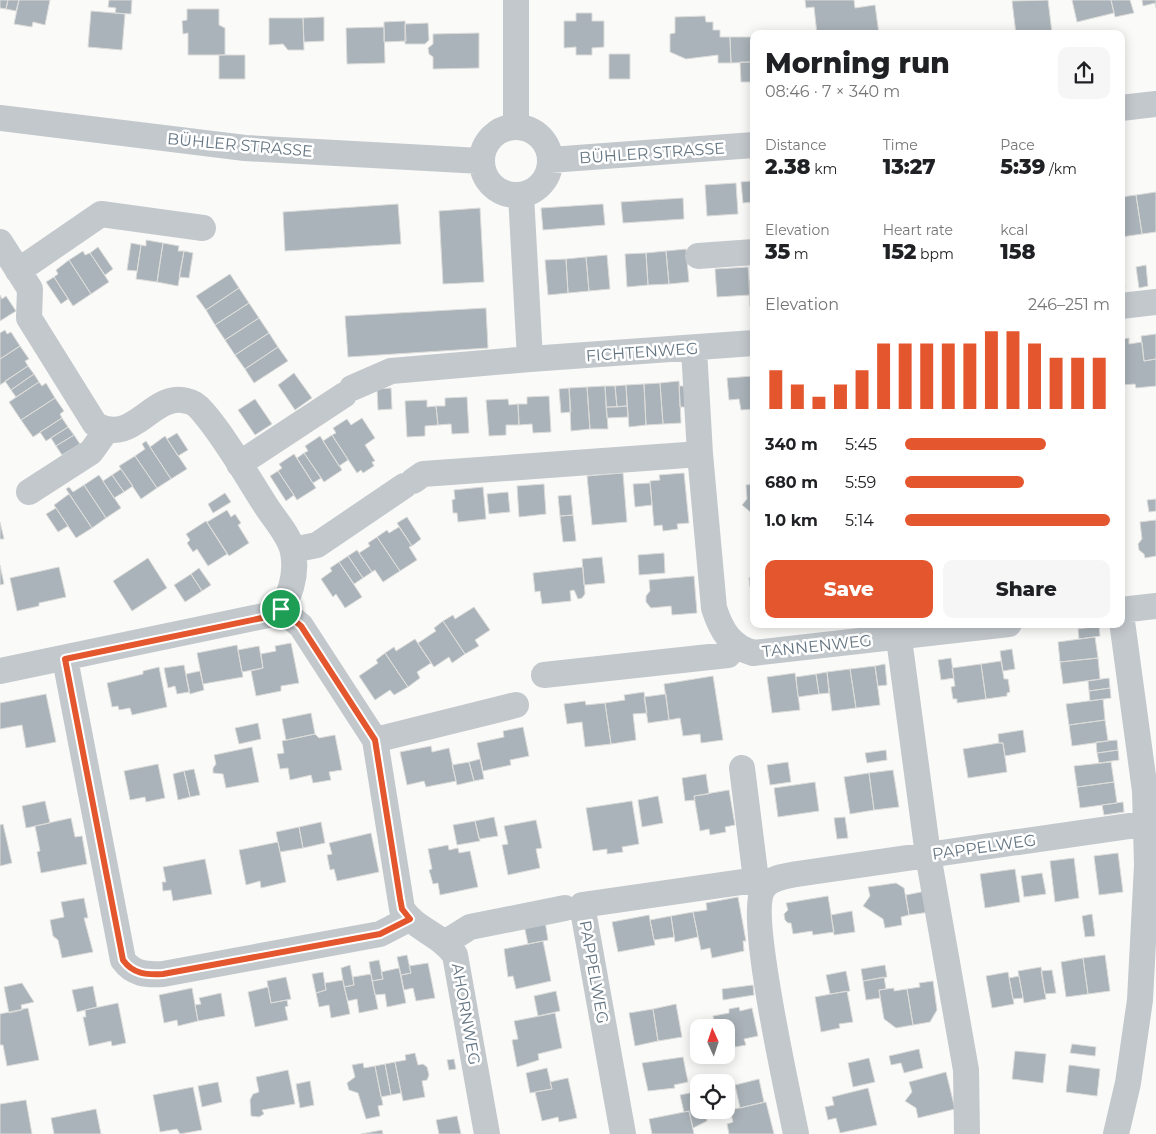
<!DOCTYPE html>
<html lang="en">
<head>
<meta charset="utf-8">
<style>
	:root { --surface:#fff; --page:#f6f6f6; --text:#202124; --muted:#757577; --accent:#e4572e }
	body { margin:0; font-family:Montserrat,sans-serif; background:var(--page); color:var(--text); height:100vh; display:flex; flex-direction:column; font-size:19px; white-space:nowrap }
	* { box-sizing:border-box; margin:0 }
	p { font-size:16px; color:var(--muted) }
	.icon { flex:none; width:28px; height:28px; fill:none; stroke:currentColor; stroke-width:2; stroke-linecap:round; stroke-linejoin:round }
	.map { position:relative; flex:1; overflow:hidden }
	.drawer { position:absolute; left:750px; top:30px; width:375px; height:598px; display:flex; flex-direction:column; background:var(--surface); border-radius:10px; box-shadow:0 2px 12px #0003 }
	.drawer>* { flex:none }
	.needle { width:32px; rotate:357deg }
	.fabs { position:absolute; left:690px; top:1019px; display:grid; gap:10px }
	.fabs a { display:grid; place-items:center; width:45px; height:45px; border-radius:10px; background:var(--surface); box-shadow:0 2px 12px #0003; font-size:25px }
	.pin { position:absolute; display:grid; place-items:center; width:42px; height:42px; color:#fff; margin:-21px; border:2px solid #fff; border-radius:50%; box-shadow:0 1px 5px #0007 }
	.round { display:grid; place-items:center; flex:none; width:52px; height:52px; border-radius:10px; background:var(--page) }
	.overview { display:flex; align-items:center; justify-content:space-between; height:85px; padding:0 15px }
	h1 { font-size:28px; font-weight:800; line-height:38px }
	.stats { display:grid; grid-template-columns:repeat(3,1fr); gap:8px; height:85px; padding:5px 15px }
	.stats div { display:grid; align-content:center }
	.stats b { font-size:21px; font-weight:800 }
	.stats small { font-size:14px; font-weight:400 }
	.stats p { font-size:14px }
	.chart { height:140px; padding:10px 15px }
	.chart p { display:flex; justify-content:space-between }
	.chart svg { width:100%; height:90px; margin-top:5px; stroke:var(--accent); stroke-width:6 }
	.cta { display:flex; gap:10px; margin-top:auto; padding:10px 15px }
	.cta a { flex:1; height:58px; border-radius:10px; background:var(--accent); color:#fff; font-size:20px; font-weight:800; line-height:58px; text-align:center }
	.cta a+a { background:var(--page); color:var(--text) }
	ul { padding:0 15px; list-style:none; font-size:16px }
	li { display:grid; grid-template-columns:80px 60px 1fr; align-items:center; height:38px }
	li i { height:12px; border-radius:6px; background:var(--accent) }
	.map>svg:first-child { display:block }
	.building { fill:#aab3b9; stroke:#dcdcda }
	.lines { fill:none; stroke-linecap:round; stroke-linejoin:round }
	.minor { stroke:#c3c8cc; stroke-width:26 }
	.route-casing { stroke:#fff; stroke-width:10 }
	.route { stroke:#e4572e; stroke-width:6 }
	.labels { text-anchor:middle; dominant-baseline:central; stroke-width:5; stroke-linejoin:round; paint-order:stroke }
	.street-label { font-size:16px; fill:#657683; stroke:#fff }
</style>
</head>
<body>
<div class="map">
<svg width="1156" height="1134" viewBox="0 0 1156 1134">
	<rect width="100%" height="100%" fill="#fafaf8"/>
	<path class="building" d="M0 0H8L6 9 0 8Z
		M8 0H19L16 11 6 9Z
		M19 0H50L45 25 33 22 32 27 14 24Z
		M109 0H132L131 14 115 13 116 8 108 7Z
		M805 0H854L855 8 875 5 879 34H817L814 7 806 8Z
		M1048 0 1052 33 1016 34 1012 1Z
		M1072 0H1111L1114 13 1077 22Z
		M1111 0H1130L1134 13 1115 17Z
		M1142 0H1156V8L1155 3 1143 6Z
		M187 9H219V25L225 28V55H188V33L183 34 182 21 187 20Z
		M91 11 125 14 122 50 88 47Z
		M576 13H592V21H604V47L592 48V55H576V47L564 48V21H576Z
		M705 16 706 22H713V30H720V37H730L731 63H718V55L686 59 670 52V34L675 33V17Z
		M324 17V41L304 42 303 18Z
		M269 18H303L304 50H288L283 44 269 45Z
		M405 21 406 41 384 42V22Z
		M428 23 429 40 425 44H405V24Z
		M384 27 385 63 347 64 346 28Z
		M479 33V68L433 69V57L429 54 428 48 433 44V34Z
		M730 37H752L753 62 731 63Z
		M609 54H630V79H609Z
		M219 55H245V79H219Z
		M740 62H753V82H741Z
		M751 181 753 202 743 203 741 182Z
		M736 183 738 214 707 216 705 185Z
		M1156 192V232L1142 234 1136 195Z
		M1136 195 1142 234 1121 237V197Z
		M683 198 684 219 623 223 621 202Z
		M398 204 401 244 285 251 283 212Z
		M603 204 605 225 543 230 541 208Z
		M480 208 484 282 443 284 439 211Z
		M146 240 163 243 157 282 136 279 141 245 146 246Z
		M131 243 141 245 137 271 127 270Z
		M163 243 179 246 178 251H184L178 286 157 282Z
		M98 247 113 269 105 275 90 253Z
		M686 249 689 282 669 284 666 251Z
		M83 251 85 255 90 253 109 282 91 294 69 260Z
		M184 251 193 253 189 278 179 277Z
		M666 251 669 284 648 285 646 253Z
		M646 253 648 285 627 287 625 254Z
		M607 255 610 289 589 291 586 257Z
		M586 257 589 291 568 293 566 259Z
		M566 259 568 293 548 295 545 260Z
		M69 260 91 294 73 306 54 277 58 274 56 270Z
		M1146 265 1148 286 1139 288 1136 267Z
		M748 267 750 295 717 297 715 269Z
		M1122 268 1125 288 1121 289V268Z
		M230 274 239 288 206 310 196 296Z
		M54 277 68 299 61 304 46 282Z
		M749 281H754V306L750 307Z
		M239 288 249 303 215 325 206 310Z
		M0 295 2 299 6 296 16 311 0 321Z
		M249 303 259 318 225 340 215 325Z
		M486 308 488 348 348 357 345 316Z
		M259 318 269 333 235 355 225 340Z
		M5 330 7 334 11 332 20 346 0 359V333Z
		M269 333 278 347 245 369 235 355Z
		M1156 334V359L1144 361 1141 336Z
		M1129 338V344L1142 342 1144 361 1156 359V386L1136 388 1135 384 1121 385V339Z
		M20 346 29 359 25 361 28 366 0 385V359Z
		M278 347 288 361 254 383 245 369Z
		M28 366 34 374 11 390 5 381Z
		M294 373 312 398 295 410 278 385Z
		M34 374 39 382 16 397 11 390Z
		M754 376V409L741 410 739 399 729 400 727 378Z
		M679 381 681 423 663 424 660 383Z
		M39 382 42 386 46 383 55 398 21 420 9 402Z
		M660 383 663 424 646 425 644 384Z
		M644 384 646 425 629 427 626 385Z
		M626 385 627 406 617 407 615 386Z
		M605 386H615L617 407H606Z
		M605 386 608 429H590L587 387Z
		M679 386H688L690 407H680Z
		M587 387 590 429 571 431 569 388Z
		M391 388 392 409 378 410 377 389Z
		M569 388 571 412 561 413 559 389Z
		M549 396 551 432 533 433 532 424 519 425 518 404H527V397Z
		M467 397 469 433 452 434 451 424 438 425 436 406H445V398Z
		M55 398 64 411 60 414 62 418 33 437 21 420Z
		M255 399 272 424 255 435 238 410Z
		M508 399 509 405 518 404 519 425H506V435L489 436 486 400Z
		M427 400V407L436 406 438 425 425 426V436L407 437 405 401Z
		M627 406 628 417 607 418 606 407Z
		M62 418 68 427 46 441 40 432Z
		M362 418 375 438 365 445 375 461 372 462 374 466 363 473 361 470 357 473 332 435 336 433 333 428 347 419 351 425Z
		M68 427 74 435 56 446 51 438Z
		M177 433 188 450 178 456 167 439Z
		M74 435 80 444 62 455 56 446Z
		M332 435 348 460 339 466 323 441Z
		M165 436 187 469 171 479 150 447Z
		M320 436 342 470 324 482 304 453 308 451 305 446Z
		M146 441 171 479 157 488 135 456 145 449 142 444Z
		M304 453 321 478 313 483 297 458Z
		M294 454 316 488 297 500 278 471 282 468 279 464Z
		M135 456 157 488 141 499 119 466Z
		M121 469 133 486 124 492 112 475Z
		M278 471 294 495 286 501 270 476Z
		M623 473 627 522 592 525 587 476Z
		M684 473 689 523 677 524 678 529 663 531 662 525 654 526 650 481 660 480 659 475Z
		M99 475 121 508 106 518 84 485Z
		M112 475 124 492 114 498 103 481Z
		M650 483 652 505 635 507 633 484Z
		M544 484 546 514 519 517 517 486Z
		M754 484V515L742 505 747 499 746 485Z
		M84 485 106 518 92 528 66 489 69 487 73 492Z
		M483 487 486 519 458 522 457 513H453L452 500 455 499 454 490Z
		M508 492 510 512 489 514 487 494Z
		M225 493 231 502 213 513 208 504Z
		M69 494 92 528 76 538 54 505Z
		M571 495 573 515 560 516 558 496Z
		M1156 499V511L1149 512 1147 500Z
		M56 508 68 526 58 532 46 514Z
		M227 510 231 517 235 514 241 523 238 525 249 543 229 556 207 522Z
		M573 515 576 541 563 542 560 516Z
		M407 517 421 539 412 546 397 523Z
		M1156 520V556L1145 558 1144 554 1139 550 1138 544 1142 539 1140 522Z
		M206 521 227 554 208 566 197 549 193 552 187 543 190 540 186 534Z
		M0 522 4 539H0Z
		M399 527 412 546 409 547 417 560 400 571 377 537 387 530 389 533Z
		M377 537 400 571 383 582 375 570 372 572 359 553 370 546 368 543Z
		M357 550 372 572 363 578 348 556Z
		M664 553 665 573 639 575 638 555Z
		M348 556 363 578 354 584 339 562Z
		M602 557 605 583 584 585 582 559Z
		M148 558 167 588 132 611 113 581Z
		M339 562 362 597 345 608 336 594 333 597 321 579 332 571 330 568Z
		M0 565 4 584 0 585Z
		M59 567 66 597 39 603V606L17 611 10 578Z
		M583 567 585 594 582 598 578 599 574 590 570 591 571 601 542 604 540 591 535 592 533 573Z
		M199 568 211 585 202 591 191 574Z
		M191 574 202 591 185 602 174 585Z
		M754 575V590L750 587 749 578Z
		M694 576 697 613 672 615 671 606 651 608 646 602V596L650 591 649 580Z
		M474 607 490 630 475 640 479 646 465 654 443 621 453 615 455 619Z
		M443 621 465 654 452 663 449 657 434 667 418 643 436 631 434 628Z
		M1099 626 1100 636 1079 639 1078 629Z
		M1095 637 1098 658 1060 662 1058 642Z
		M415 639 431 663 417 672 420 678 408 687 385 653 394 647 396 651Z
		M291 643 299 683 281 686V691L256 696 251 671 263 668 261 654 276 651 275 646Z
		M237 645 243 677 203 684 197 653Z
		M259 646 263 668 242 672 238 650Z
		M1012 649 1015 669 1003 671 1000 651Z
		M385 653 408 687 394 695 390 690 375 700 359 676 378 663 376 660Z
		M951 658 954 678 941 680 938 660Z
		M1098 658 1100 679 1063 684 1060 662Z
		M1001 661 1004 679H1008L1010 692 1007 693V696L986 699 981 664Z
		M885 664 887 685 878 686 875 666Z
		M981 664 986 699 957 703V699H953L951 687 955 686 952 668Z
		M184 665 189 692 177 694 175 686 168 688 164 668Z
		M875 666 880 705 856 708 850 669Z
		M159 667 167 707 132 715 130 708 119 710 118 706 112 707 107 683 143 674V671Z
		M850 669 856 708 832 711 827 672Z
		M200 671 204 690 190 694 186 674Z
		M827 672 829 693 819 694 816 674Z
		M795 673 800 710 772 713 767 677Z
		M816 674 819 694 798 697 796 677Z
		M713 676 723 740 701 743 700 734 683 736 680 718 669 720 664 684Z
		M1109 678 1110 688 1089 691 1088 681Z
		M1110 688 1111 698 1090 701 1089 691Z
		M644 692 647 713 633 714 636 740 611 744 605 703 625 700 624 695Z
		M46 694 56 742 26 748 22 725 0 729V703Z
		M666 694 669 720 648 723 644 697Z
		M1103 699 1105 720 1069 725 1066 704Z
		M585 701 586 705 605 703 611 744 585 747 582 722 567 724 564 704Z
		M311 713 315 734 286 740 282 719Z
		M1105 720 1108 741 1072 746 1069 725Z
		M258 723 261 739 239 744 235 728Z
		M523 727 529 756 510 760 511 765 483 771 477 743 504 737 503 731Z
		M1023 730 1026 752 1005 756 1003 743H999L998 734Z
		M315 734 319 738 335 735 342 770 329 772 331 780 313 783 311 775 290 780 288 768 280 769 277 754 284 753 282 741Z
		M1117 740 1118 750 1097 753 1096 742Z
		M999 743H1003L1007 772 968 778 963 749Z
		M431 746 432 752 449 748 456 781 426 787 424 781 407 785 400 752Z
		M252 747 259 782 226 788 223 774 213 773V768L216 764 214 755Z
		M886 750 887 760 867 763 865 753Z
		M1118 750 1119 760 1099 763 1097 753Z
		M480 759 484 779 474 781 469 762Z
		M469 762 474 781 457 785 452 765Z
		M788 762 791 782 770 785 767 765Z
		M1111 762 1114 782 1077 787 1074 766Z
		M158 764 165 798 146 802 145 797 130 800 124 771Z
		M194 769 200 795 190 797 184 771Z
		M893 770 899 807 874 810 869 773Z
		M184 771 190 797 178 800 173 774Z
		M869 773 874 810 850 814 844 777Z
		M706 774 709 794 694 796 695 800 685 801 682 778Z
		M815 782 819 811 778 817 774 788Z
		M1114 782 1117 803 1080 808 1077 787Z
		M729 790 735 825 725 827 726 832 710 835 709 829 700 831 694 796Z
		M658 796 663 823 642 827 638 800Z
		M45 801 50 823 26 828 22 806Z
		M632 801 639 844 622 847 623 852 607 854V849L593 851 586 808Z
		M1123 802 1124 812 1104 815 1102 805Z
		M494 817 498 836 479 839 475 821Z
		M845 817 848 838 837 839 834 818Z
		M71 818 75 837 82 836 87 864 41 873 37 852 40 851 35 826Z
		M536 820 542 848 536 849 540 868 508 875 502 845 508 844 504 826Z
		M475 821 480 841 457 845 453 825Z
		M321 822 325 843 303 848 299 827Z
		M3 824 12 863 0 866V825Z
		M299 827 303 848 280 852 276 832Z
		M371 833 379 872 337 881 334 869 330 870 327 855 332 854 329 843Z
		M278 842 286 882 261 888 260 881 246 885 239 850Z
		M448 845 449 850 458 848 459 853 470 851 478 887 440 895 438 883 433 884 429 870 432 869 428 849Z
		M1118 853 1123 892 1099 895 1094 856Z
		M1074 858 1079 898 1055 902 1050 861Z
		M205 859 212 894 173 901 171 890 163 891 162 882H166L163 867Z
		M1015 869 1020 902 985 908 980 874Z
		M1042 873 1046 894 1024 897 1021 876Z
		M896 883 904 888 909 915 901 917 902 925 885 928 883 919 863 906 870 896 868 887Z
		M926 891 930 912 909 915 906 895Z
		M828 896 834 932 813 935 812 931 793 934 791 923H788L785 920 784 914 788 910 786 903Z
		M738 897 746 941H743L744 951 712 958 710 948 701 950 693 912 707 910 706 903Z
		M84 898 88 918H84L93 952 62 958 58 940 53 936 50 920 64 917 61 902Z
		M852 911 855 932 834 935 831 915Z
		M693 912 698 937 675 942 671 916Z
		M1092 914 1095 936 1085 937 1082 916Z
		M649 915 655 945 618 952 612 922Z
		M671 916 674 937 654 940 650 920Z
		M545 921 548 940 528 944 524 925Z
		M543 941 551 981 516 989 513 976 508 977 504 949Z
		M407 955 411 973 401 975 397 957Z
		M1105 955 1110 991 1088 994 1083 958Z
		M1083 958 1088 994 1066 997 1061 962Z
		M379 960 383 979 372 981 369 962Z
		M428 963 435 998 416 1001 413 988 404 990 401 975 411 973 409 966Z
		M350 965 354 985 344 987 341 968Z
		M885 965 887 977 863 981 861 969Z
		M1041 967 1046 999 1024 1003 1018 971Z
		M399 968 406 1003 387 1007 385 994 375 995 372 981 383 979 381 972Z
		M1052 970 1056 993 1045 994 1041 971Z
		M846 971 850 991 830 994 826 975Z
		M323 972 326 990 316 993 312 974Z
		M1008 972 1014 1004 992 1008 986 976Z
		M371 974 378 1009 359 1013 357 999 348 1001 344 987 354 985 353 977Z
		M1019 976 1023 998 1013 999 1009 978Z
		M286 977 291 999 271 1003 267 981Z
		M884 977 886 989 879 990 880 998 866 1000 863 981Z
		M343 980 350 1014 331 1018 329 1005 319 1007 316 993 326 990 325 983Z
		M933 981 937 1010 930 1022 913 1025 907 989 920 987 919 983Z
		M22 983 34 1002 21 1005 22 1010 9 1013 4 987Z
		M753 985 754 995 723 1000 722 989Z
		M93 986 97 1007 77 1012 72 990Z
		M268 987 271 1003 287 1000 288 1006 285 1007 288 1020 255 1027 248 992Z
		M192 988 198 1021 178 1026 177 1020 164 1023 159 995Z
		M894 988V991L907 989 913 1025 896 1028 884 1019 879 990Z
		M556 991 560 1011 538 1016 534 996Z
		M847 991 853 1022 839 1024 840 1028 821 1032 815 997Z
		M221 993 225 1016 198 1021 195 1005 201 1004 199 998Z
		M118 1003 126 1043 112 1046 111 1041 89 1046 83 1017H86L85 1010Z
		M676 1004 682 1037 658 1041 653 1009Z
		M739 1007 740 1011 752 1008 758 1036 744 1039 746 1045 735 1047 733 1040 726 1042V1028H715L713 1016 729 1013V1009Z
		M28 1008 39 1060 7 1066 3 1045H0V1014Z
		M653 1009 658 1041 635 1046 629 1013Z
		M555 1013 562 1048 538 1054 539 1060 517 1067 512 1040 518 1039 514 1021Z
		M1072 1044 1096 1047 1095 1056 1070 1053Z
		M919 1049 923 1068 904 1073 901 1063 891 1065 889 1056Z
		M1015 1051 1046 1054 1043 1083 1012 1079Z
		M415 1053 418 1065 423 1064 427 1067 429 1075 427 1080 422 1081 425 1097 403 1101 395 1062 406 1060 405 1055Z
		M683 1057 688 1082 674 1085 675 1088 648 1091 642 1063Z
		M869 1058 875 1082 853 1087 848 1063Z
		M454 1059 456 1069 449 1070 447 1060Z
		M395 1062 401 1093 391 1095 385 1064Z
		M363 1063 364 1068 375 1066 383 1105 378 1106 380 1116 366 1119 358 1093 349 1090 347 1083 355 1077 352 1065Z
		M385 1064 391 1095 381 1097 375 1066Z
		M1069 1065 1100 1069 1097 1096 1066 1092Z
		M547 1068 552 1089 530 1093 526 1073Z
		M288 1070 295 1104 262 1110 264 1114 259 1117 251 1116 250 1100 253 1094 259 1092 256 1077Z
		M946 1072 955 1109 918 1118 916 1108 905 1101 912 1092 909 1082Z
		M568 1078 577 1118 559 1122 558 1117 542 1121 535 1092 552 1089 550 1082Z
		M759 1079 764 1102 740 1108 735 1085Z
		M310 1081 314 1105 300 1108 296 1084Z
		M218 1082 222 1102 202 1107 198 1086Z
		M193 1087 202 1130 180 1134 177 1129 160 1132 153 1095Z
		M868 1088 877 1125 840 1133 836 1118 828 1120 825 1107 834 1105 832 1097Z
		M699 1091V1110H705L707 1121 693 1128 689 1111 684 1112 680 1095Z
		M26 1100 32 1134H0V1104Z
		M766 1102 774 1134H729L727 1124 733 1122 730 1110Z
		M96 1109 101 1134H54L51 1118Z
		M689 1111 694 1134H652L649 1119Z
		M457 1116 461 1134H439L436 1120Z
		M382 1130 383 1134H361Z"/>
	<g class="lines">
		<path class="minor" d="M516 0V126
			M1121 108 1156 104
			M0 118 245 148 481 161
			M482 161a34 34 0 1 1 68 0a34 34 0 1 1-68 0Z
			M550 160 754 145
			M521 195 530 359 754 343
			M0 242 30 289 29 318 95 424C133 448 152 391 187 401 194 402 199 407 203 412 227 440 246 475 266 506 275 520 290 536 293 552 297 573 291 602 273 614L0 671
			M698 256 754 252
			M18 271 101 214 203 228
			M1121 306 1156 302
			M694 349 700 454 714 608C721 630 730 646 753 653L1009 624
			M352 388 391 371 530 359
			M239 464 344 395
			M413 481 423 474 700 454
			M29 492 91 452 106 431
			M293 550 317 545 404 486
			M281 609 301 626 375 740 402 909C416 930 439 933 455 955L487 1134
			M1121 610 1156 606
			M897 624 928 855 966 1070 967 1134
			M65 659 123 960C133 974 146 975 163 974L380 934 409 919
			M544 675 728 655 736 646
			M375 740 516 705
			M742 768 756 880
			M446 942 470 927 565 908
			M623 1134 582 905 756 880 765 886
			M796 1134C789 1097 745 908 765 886 773 877 786 876 797 874L1156 822
			M1116 1134 1128 1083 1140 1000 1147 865 1145 791 1121 614"/>
	</g>
	<g class="lines">
		<g class="route-casing">
			<path id="route" d="M281 609 301 626 375 740 400 898 402 909 410 919 380 934 163 974C146 975 133 974 123 960L65 659 262 618Z"/>
		</g>
		<use href="#route" class="route"/>
	</g>
	<g class="labels">
		<g class="street-label">
			<text transform="translate(240 145) rotate(5)">BÜHLER STRASSE</text>
			<text transform="translate(652 153) rotate(-4)">BÜHLER STRASSE</text>
			<text transform="translate(642 352) rotate(-4)">FICHTENWEG</text>
			<text transform="translate(817 646) rotate(-6)">TANNENWEG</text>
			<text transform="translate(984 847) rotate(-8)">PAPPELWEG</text>
			<text transform="translate(594 972) rotate(80)">PAPPELWEG</text>
			<text transform="translate(466 1014) rotate(80)">AHORNWEG</text>
		</g>
	</g>
</svg>
<div class="fabs">
<a><svg class="needle" viewBox="-14 -14 28 28"><path d="M0-13l5 13h-10z" fill="#e53935"/><path d="M0 13l5-13h-10z" fill="#757577"/></svg></a>
<a><svg class="icon" aria-label="locate" viewBox="0 0 24 24"><circle cx="12" cy="12" r="6"/><path d="M12 2v4M12 18v4M2 12h4M18 12h4"/></svg></a>
</div>
<div class="pin" style="left:281px;top:609px;background:#1e9e55"><svg class="icon" aria-label="arrive" viewBox="0 0 24 24"><path d="M6 21V4h12l-3 4 3 4H6"/></svg></div>
<section class="drawer">
<div class="overview"><div><h1>Morning run</h1><p>08:46 · 7 × 340 m</p></div><a class="round"><svg class="icon" aria-label="share" viewBox="0 0 24 24"><path d="M12 15V3M7 8l5-5 5 5M5 13v7h14v-7"/></svg></a></div>
<div class="stats">
<div><p>Distance</p><b>2.38<small> km</small></b></div>
<div><p>Time</p><b>13:27</b></div>
<div><p>Pace</p><b>5:39<small> /km</small></b></div>
</div>
<div class="stats">
<div><p>Elevation</p><b>35<small> m</small></b></div>
<div><p>Heart rate</p><b>152<small> bpm</small></b></div>
<div><p>kcal</p><b>158</b></div>
</div>
<div class="chart"><p><span>Elevation</span>246–251 m</p>
<svg viewBox="0 0 160 44" preserveAspectRatio="none"><path d="M5 44V25M15 44V32M25 44V38M35 44V32M45 44V25M55 44V12M65 44V12M75 44V12M85 44V12M95 44V12M105 44V6M115 44V6M125 44V12M135 44V19M145 44V19M155 44V19"/></svg>
</div>
<ul>
<li><b>340 m</b>5:45<i style="width:69%"></i></li>
<li><b>680 m</b>5:59<i style="width:58%"></i></li>
<li><b>1.0 km</b>5:14<i style="width:100%"></i></li>
</ul>
<div class="cta"><a>Save</a><a>Share</a></div>
</section>
</div>
</body>
</html>
